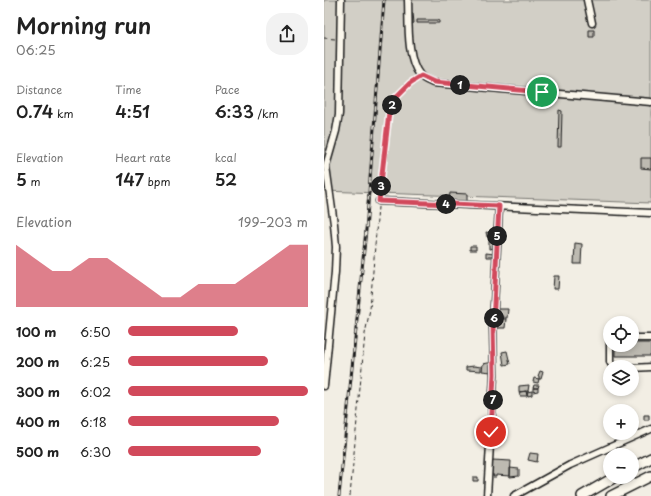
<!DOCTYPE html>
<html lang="en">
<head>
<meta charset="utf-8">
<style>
	:root { --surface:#fff; --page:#f2f2f2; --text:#222; --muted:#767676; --accent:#d1495b }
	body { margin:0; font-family:"Playpen Sans",sans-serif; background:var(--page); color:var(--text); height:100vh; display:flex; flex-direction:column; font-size:15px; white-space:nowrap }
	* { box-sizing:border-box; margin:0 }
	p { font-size:13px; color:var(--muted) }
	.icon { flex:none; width:22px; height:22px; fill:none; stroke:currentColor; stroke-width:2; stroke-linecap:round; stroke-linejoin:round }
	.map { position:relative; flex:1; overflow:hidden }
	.drawer { display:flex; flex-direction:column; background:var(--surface); width:324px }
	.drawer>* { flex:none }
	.controls { position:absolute; left:279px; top:316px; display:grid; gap:8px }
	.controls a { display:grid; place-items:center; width:36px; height:36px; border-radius:50%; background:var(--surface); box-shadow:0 2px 6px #0003; font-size:20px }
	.pin { position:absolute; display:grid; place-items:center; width:34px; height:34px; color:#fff; margin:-17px; border:2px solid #fff; border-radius:50%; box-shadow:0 1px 4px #0007 }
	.km { position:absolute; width:20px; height:20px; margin:-10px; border-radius:50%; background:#222; color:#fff; font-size:11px; line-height:20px; text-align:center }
	.round { display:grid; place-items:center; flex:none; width:42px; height:42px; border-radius:16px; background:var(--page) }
	.summary { display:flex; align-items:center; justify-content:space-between; height:68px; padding:0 16px }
	h1 { font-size:22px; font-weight:600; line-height:30px }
	.figures { display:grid; grid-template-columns:repeat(3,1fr); gap:6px; height:68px; padding:4px 16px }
	.figures div { display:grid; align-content:center }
	.figures b { font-size:17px; font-weight:600 }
	.figures small { font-size:11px; font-weight:400 }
	.figures p { font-size:11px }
	.chart { height:112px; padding:8px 16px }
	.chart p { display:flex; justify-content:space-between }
	.chart svg { width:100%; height:72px; margin-top:4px; fill:var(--accent); opacity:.7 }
	ul { padding:0 16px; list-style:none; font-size:13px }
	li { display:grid; grid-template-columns:64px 48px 1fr; align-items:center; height:30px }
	li i { height:10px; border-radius:5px; background:var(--accent) }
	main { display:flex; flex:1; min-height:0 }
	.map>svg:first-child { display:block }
	.green { fill:#d2cfc6; stroke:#777671 }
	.building { fill:#bdbab1; stroke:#1c1c1c }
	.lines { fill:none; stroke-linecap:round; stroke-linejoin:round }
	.minor-casing { stroke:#1c1c1c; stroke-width:9 }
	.highway-casing { stroke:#1c1c1c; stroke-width:12 }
	.path { stroke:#1c1c1c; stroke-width:1; stroke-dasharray:4 3; stroke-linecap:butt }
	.minor { stroke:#fbf7ec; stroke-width:6 }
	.highway { stroke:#fbf7ec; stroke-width:9 }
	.rail-casing { stroke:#1c1c1c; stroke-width:3 }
	.rail { stroke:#fbf7ec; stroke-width:1.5; stroke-dasharray:4.5; stroke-linecap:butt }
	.route-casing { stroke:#fff; stroke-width:8 }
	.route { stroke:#d1495b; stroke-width:5 }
</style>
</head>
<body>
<main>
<section class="drawer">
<div class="summary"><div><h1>Morning run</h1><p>06:25</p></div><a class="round"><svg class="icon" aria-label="share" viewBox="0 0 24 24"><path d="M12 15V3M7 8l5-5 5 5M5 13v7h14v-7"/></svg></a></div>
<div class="figures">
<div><p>Distance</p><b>0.74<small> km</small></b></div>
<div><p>Time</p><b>4:51</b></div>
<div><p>Pace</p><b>6:33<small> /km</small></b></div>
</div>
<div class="figures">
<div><p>Elevation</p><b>5<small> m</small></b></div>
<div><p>Heart rate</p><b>147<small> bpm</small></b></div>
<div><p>kcal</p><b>52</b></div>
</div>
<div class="chart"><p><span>Elevation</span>199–203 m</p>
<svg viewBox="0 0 160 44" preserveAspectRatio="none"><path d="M0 44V6L10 14L20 22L30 22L40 14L50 14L60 22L70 30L80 38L90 38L100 30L110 30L120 30L130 22L140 14L150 6L160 6V44z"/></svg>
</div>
<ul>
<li><b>100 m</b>6:50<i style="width:61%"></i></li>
<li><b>200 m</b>6:25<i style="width:78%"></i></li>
<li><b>300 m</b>6:02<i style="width:100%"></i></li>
<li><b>400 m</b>6:18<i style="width:84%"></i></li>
<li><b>500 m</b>6:30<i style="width:74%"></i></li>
</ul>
</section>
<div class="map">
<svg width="327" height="496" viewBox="0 0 327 496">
	<rect width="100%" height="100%" fill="#f2eee4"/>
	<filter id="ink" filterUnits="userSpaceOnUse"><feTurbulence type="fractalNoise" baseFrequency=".025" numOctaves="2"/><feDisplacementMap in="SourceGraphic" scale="8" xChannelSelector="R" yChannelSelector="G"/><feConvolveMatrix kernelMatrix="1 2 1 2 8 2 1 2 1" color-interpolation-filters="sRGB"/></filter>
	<g filter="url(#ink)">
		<path class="green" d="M0 0H327V203L0 191Z"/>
		<path class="building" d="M86 13H89L90 23 87 24Z
			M93 20H115V23H93Z
			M265 30H270V37H265Z
			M235 110 238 111 237 147H234Z
			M317 158H327V169L317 168Z
			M126 193 143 194V202L125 201Z
			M171 230V238L163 237 162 232 167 233 166 231Z
			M168 238H172L171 248 165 249V239H168Z
			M251 243 258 244 257 264H250Z
			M146 246H152V250H146Z
			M162 253 170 254V257H162Z
			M230 276H235L234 289H229Z
			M172 309H184L183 318H178L179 316H175L176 313H172Z
			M173 319H182L181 328H173Z
			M308 343H327V356H291V345H308Z
			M183 351 186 364 180 365 178 352Z
			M164 363H168L167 372 158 371 159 364Z
			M150 366 157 367V371L142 370V367Z
			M216 371 219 372 217 379H215V376H214Z
			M210 378 215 379 214 383 209 382Z
			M205 385 204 391 195 392V386Z
			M210 385H215L214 388H209Z
			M209 388H214V391L209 392Z
			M202 391 203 396H196L195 392Z
			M208 391V395L204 396 203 392Z
			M320 415H325V420H320Z
			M206 453 214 454 213 462 204 460Z
			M168 460 187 461 186 476 172 475V477H169L170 475H167Z
			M186 468 195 469V476L186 477Z
			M149 477H154V481H149Z"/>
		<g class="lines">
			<g class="minor-casing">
				<path id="minor" d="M84 0C85 21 82 58 96 75 99 79 105 81 109 83L327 102
					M263 0 268 23
					M55 201 327 213
					M308 338H327
					M286 341V362L289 367
					M308 368 327 367
					M0 386 11 272 12 247 10 224 2 166 12 131 15 114 17 0
					M163 496 170 375 169 325 175 207
					M190 496 246 465 327 429"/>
			</g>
			<g class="highway-casing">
				<path id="highway" d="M308 468 327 458
					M258 496 291 477
					M287 496 327 476"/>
			</g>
			<path class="path" d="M0 38 11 39
				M55 196 65 112 71 97 86 83 91 80
				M26 496 41 334 46 309 54 207"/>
			<use href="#minor" class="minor"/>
			<use href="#highway" class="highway"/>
			<g class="rail-casing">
				<path id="rail" d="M15 496 42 230 60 0"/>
			</g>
			<use href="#rail" class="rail"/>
		</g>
	</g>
	<g class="lines" filter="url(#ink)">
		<g class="route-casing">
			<path id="route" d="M167 432 170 374 169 325 175 206 55 201 65 112 72 97 86 83 97 76 110 82 218 92"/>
		</g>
		<use href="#route" class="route"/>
	</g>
</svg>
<div class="controls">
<a><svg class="icon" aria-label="locate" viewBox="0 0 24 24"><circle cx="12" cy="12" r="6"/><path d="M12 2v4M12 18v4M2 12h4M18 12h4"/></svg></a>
<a><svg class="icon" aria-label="layers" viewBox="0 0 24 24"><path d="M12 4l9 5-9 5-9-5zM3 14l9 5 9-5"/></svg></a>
<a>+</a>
<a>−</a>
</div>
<div class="pin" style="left:218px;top:92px;background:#1e9e55"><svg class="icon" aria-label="arrive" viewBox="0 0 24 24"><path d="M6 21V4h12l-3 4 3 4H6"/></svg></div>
<div class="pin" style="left:167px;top:432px;background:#d93025"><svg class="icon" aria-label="check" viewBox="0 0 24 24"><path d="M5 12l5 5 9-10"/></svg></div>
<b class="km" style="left:136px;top:85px">1</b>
<b class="km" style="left:68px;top:105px">2</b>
<b class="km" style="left:57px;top:186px">3</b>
<b class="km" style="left:122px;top:204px">4</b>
<b class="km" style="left:173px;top:236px">5</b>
<b class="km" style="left:170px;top:318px">6</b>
<b class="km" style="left:169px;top:400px">7</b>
</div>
</main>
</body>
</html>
